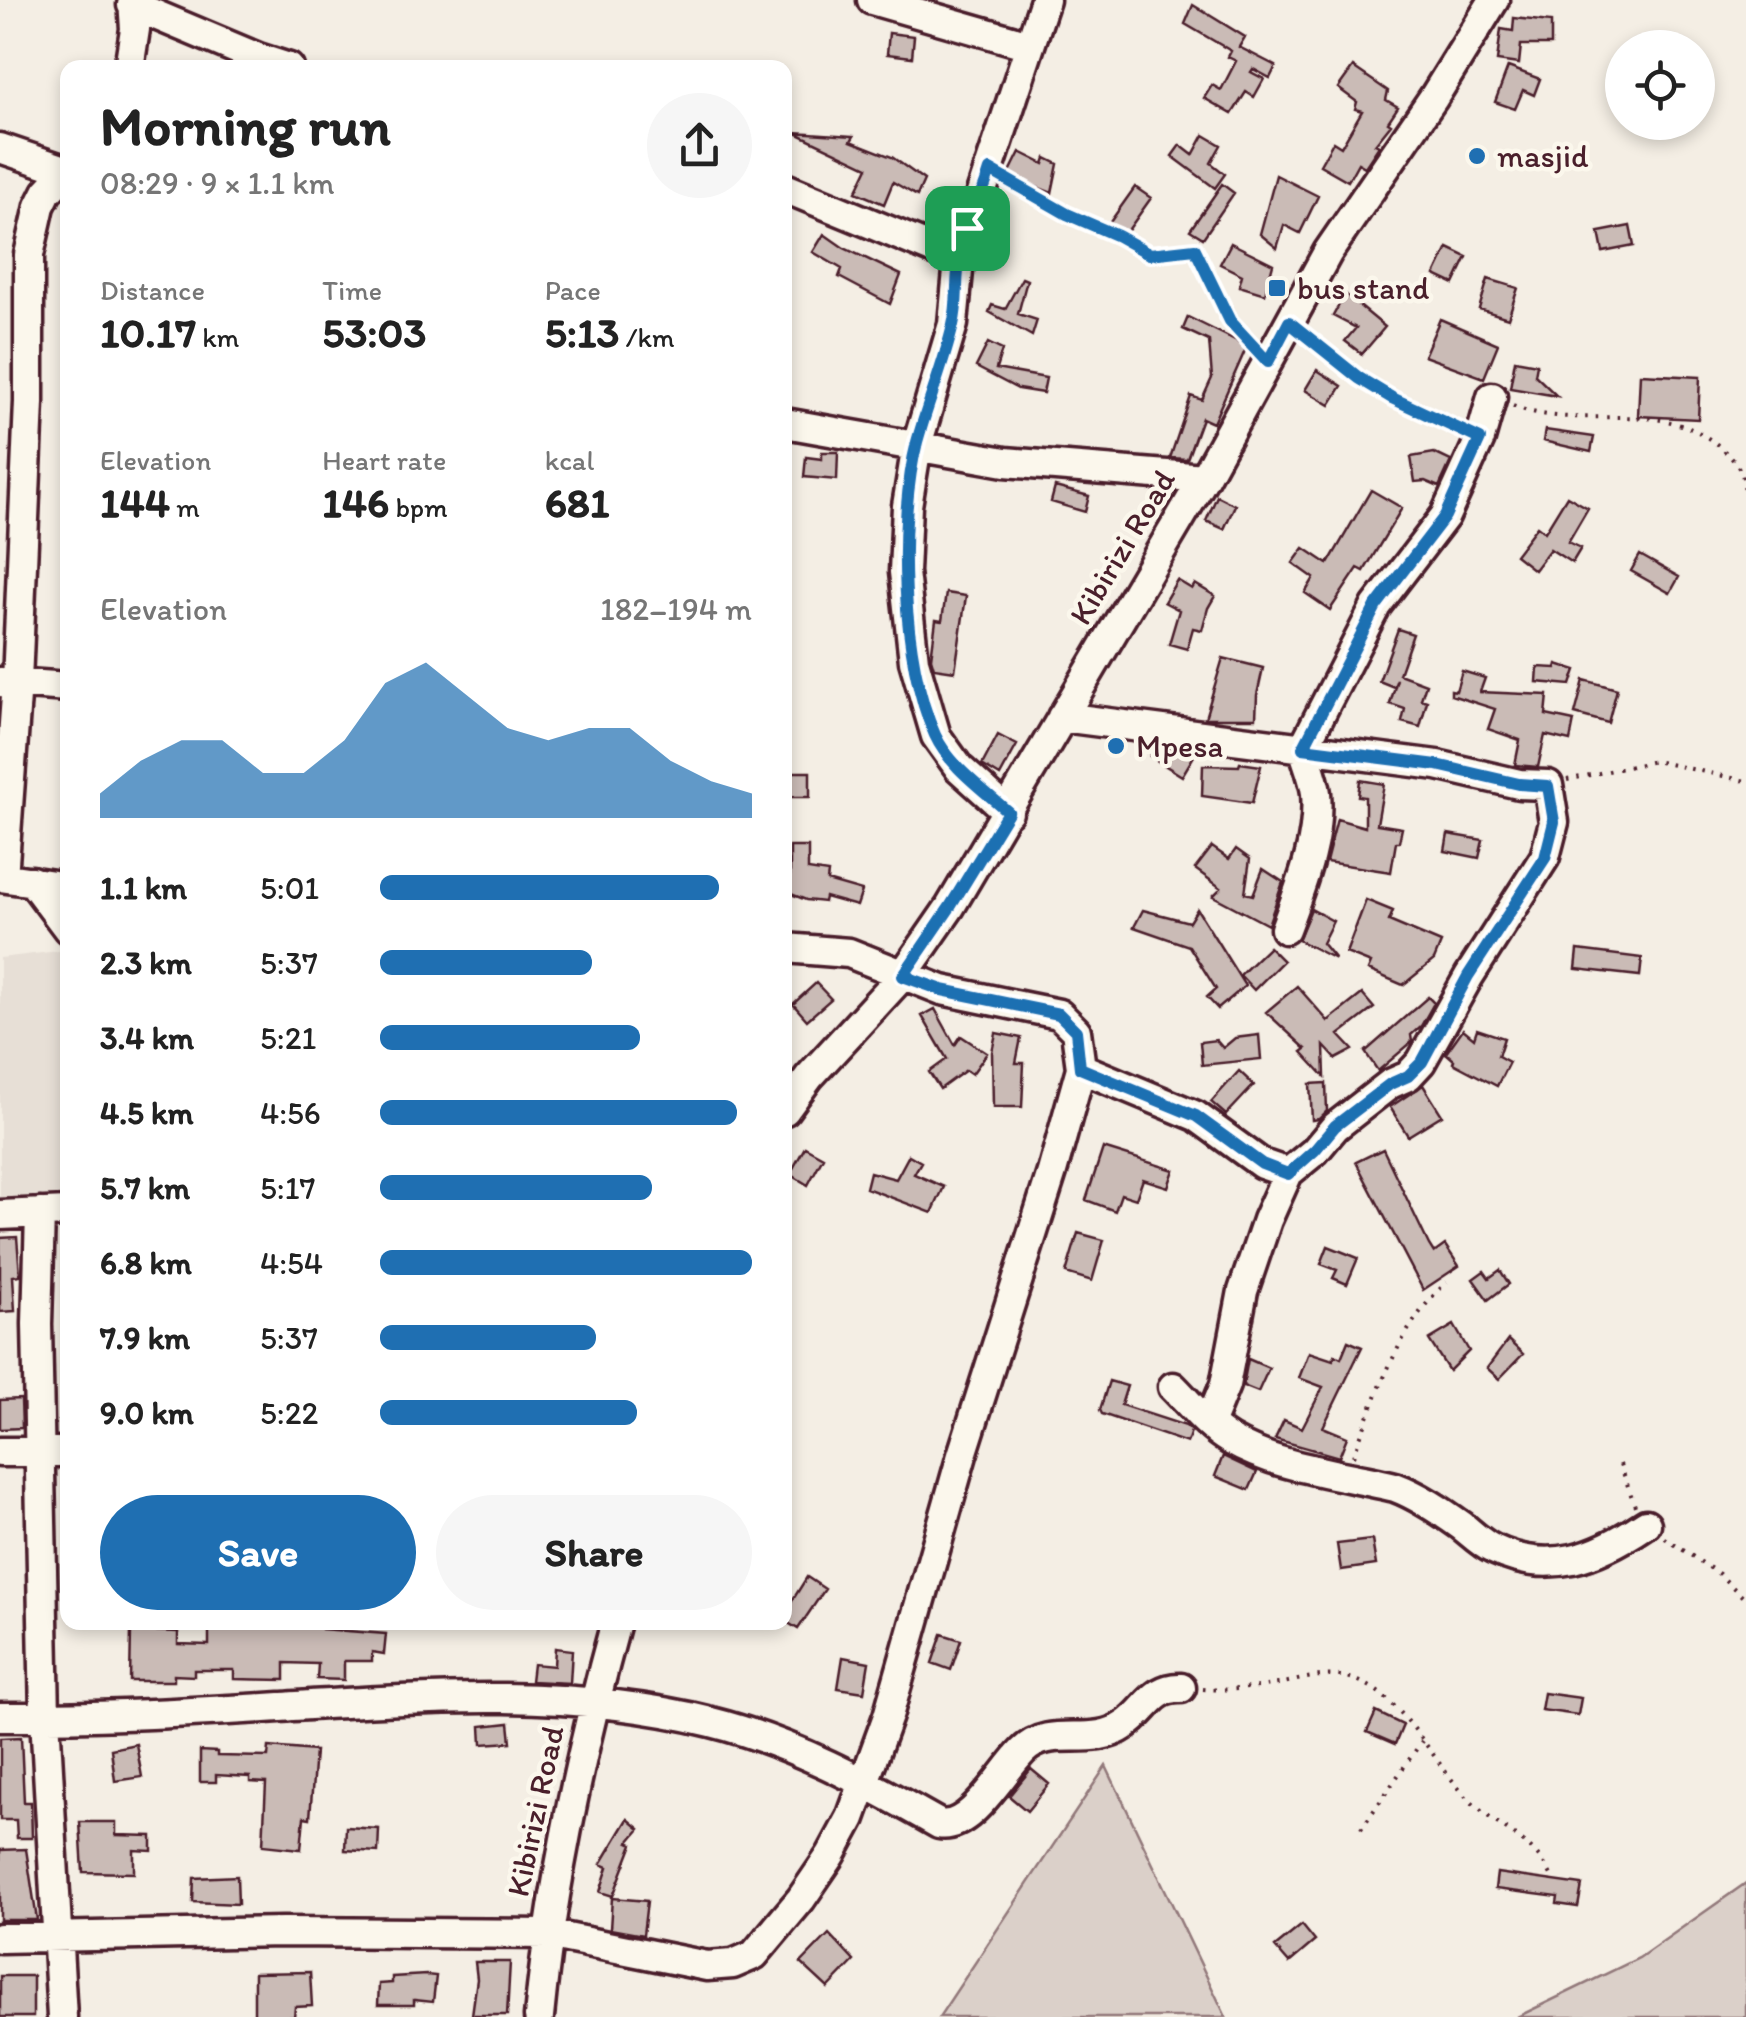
<!DOCTYPE html>
<html lang="en">
<head>
<meta charset="utf-8">
<style>
	:root { --surface:#fff; --page:#f6f6f6; --text:#222; --muted:#767676; --accent:#1f6fb2 }
	body { margin:0; font-family:Itim,sans-serif; background:var(--page); color:var(--text); height:100vh; display:flex; flex-direction:column; font-size:38px; white-space:nowrap }
	* { box-sizing:border-box; margin:0 }
	p { font-size:32px; color:var(--muted) }
	.icon { flex:none; width:55px; height:55px; fill:none; stroke:currentColor; stroke-width:2; stroke-linecap:round; stroke-linejoin:round }
	.map { position:relative; flex:1; overflow:hidden }
	.details { position:absolute; left:60px; top:60px; width:732px; height:1570px; display:flex; flex-direction:column; background:var(--surface); border-radius:20px; box-shadow:0 5px 15px #0003 }
	.details>* { flex:none }
	.fabs { position:absolute; left:1605px; top:30px; display:grid; gap:20px }
	.fabs a { display:grid; place-items:center; width:110px; height:110px; border-radius:50%; background:var(--surface); box-shadow:0 5px 15px #0003; font-size:50px }
	.pin { position:absolute; display:grid; place-items:center; width:85px; height:85px; color:#fff; margin:-42px; border-radius:20px; box-shadow:0 5px 15px #0006 }
	.round { display:grid; place-items:center; flex:none; width:105px; height:105px; border-radius:52px; background:var(--page) }
	.headline { display:flex; align-items:center; justify-content:space-between; height:170px; padding:0 40px }
	h1 { font-size:55px; font-weight:700; line-height:75px }
	.stats { display:grid; grid-template-columns:repeat(3,1fr); gap:15px; height:170px; padding:10px 40px }
	.stats div { display:grid; align-content:center }
	.stats b { font-size:42px; font-weight:700 }
	.stats small { font-size:28px; font-weight:400 }
	.stats p { font-size:28px }
	.chart { height:280px; padding:20px 40px }
	.chart p { display:flex; justify-content:space-between }
	.chart svg { width:100%; height:180px; margin-top:10px; fill:var(--accent); opacity:.7 }
	.action { display:flex; gap:20px; margin-top:auto; padding:20px 40px }
	.action a { flex:1; height:115px; border-radius:60px; background:var(--accent); color:#fff; font-size:40px; font-weight:700; line-height:115px; text-align:center }
	.action a+a { background:var(--page); color:var(--text) }
	ul { padding:0 40px; list-style:none; font-size:32px }
	li { display:grid; grid-template-columns:160px 120px 1fr; align-items:center; height:75px }
	li i { height:25px; border-radius:12px; background:var(--accent) }
	.map>svg:first-child { display:block }
	.built { fill:#e7dfd6 }
	.green { fill:#dbd0c9; stroke:#92787a; stroke-width:2.5 }
	.building { fill:#cabbb6; stroke:#4a1f2b; stroke-width:2.5 }
	.lines { fill:none; stroke-linecap:round; stroke-linejoin:round }
	.minor-casing { stroke:#4a1f2b; stroke-width:35 }
	.path { stroke:#4a1f2b; stroke-width:4; stroke-dasharray:2.5 8; stroke-linecap:butt }
	.minor { stroke:#fbf7ec; stroke-width:28 }
	.route-casing { stroke:#fff; stroke-width:20 }
	.route { stroke:#1f6fb2; stroke-width:12 }
	.poi-dot { fill:#1f6fb2; stroke:#fbf7ec; stroke-width:4 }
	.labels { text-anchor:middle; dominant-baseline:central; stroke-width:9; stroke-linejoin:round; paint-order:stroke }
	.poi-label { font-size:32px; fill:#4a1f2b; stroke:#fbf7ec; text-anchor:start }
	.street-label { font-size:32px; fill:#4a1f2b; stroke:#fbf7ec }
</style>
</head>
<body>
<div class="map">
<svg width="1746" height="2017" viewBox="0 0 1746 2017">
	<rect width="100%" height="100%" fill="#f4eee4"/>
	<filter id="ink" filterUnits="userSpaceOnUse"><feTurbulence type="fractalNoise" baseFrequency=".01" numOctaves="2"/><feDisplacementMap in="SourceGraphic" scale="20" xChannelSelector="R" yChannelSelector="G"/><feConvolveMatrix kernelMatrix="1 2 1 2 8 2 1 2 1" color-interpolation-filters="sRGB"/></filter>
	<g filter="url(#ink)">
		<path class="built" d="M67 950V1199L0 1207V958Z"/>
		<path class="green" d="M1106 1766 1226 2017H939Z
			M1746 1883V2017H1517L1639 1958Z"/>
		<path class="building" d="M1193 5 1245 37 1239 47 1276 66 1270 78 1253 69 1251 72 1264 79 1254 97 1246 92 1232 114 1204 98 1212 85 1221 90 1236 61 1228 57 1231 51 1185 24Z
			M1514 18 1551 22V45H1521L1519 64 1497 61 1501 29 1513 31Z
			M889 33 914 36 912 57 887 54Z
			M1353 67 1388 91 1386 100 1398 107 1388 122 1391 124 1375 144 1379 146 1365 167 1358 163 1348 181 1320 165 1333 142 1341 147 1362 111 1355 109 1357 102 1338 88Z
			M1508 67 1540 79 1534 95 1523 90 1515 109 1495 102Z
			M794 132 854 136 851 141 892 157 924 180 917 196 893 182 884 204 856 192 868 167Z
			M1204 135 1221 145 1211 163 1225 174 1215 188 1172 156 1180 145 1193 155Z
			M1020 152 1044 164 1046 158 1058 164 1052 193 1008 176Z
			M1276 175 1318 196 1300 233 1284 225 1277 248 1260 234Z
			M1222 184 1234 193 1203 238 1190 230Z
			M1135 187 1151 198 1124 236 1108 225Z
			M1630 226 1634 246 1603 252 1599 232Z
			M824 234 844 248 901 275 890 304 839 277 842 269 813 252Z
			M1231 243 1273 264 1265 294 1239 286 1242 275 1220 264Z
			M1448 248 1467 257 1454 284 1435 275Z
			M1022 278 1027 280 1018 314 1037 320 1032 336 989 312 992 305 1005 309Z
			M1488 279 1518 288 1508 318 1479 309Z
			M1345 294 1385 327 1362 354 1345 341 1356 328 1333 316Z
			M1188 317 1247 346 1213 423 1202 418 1187 459 1170 458 1191 396 1202 400 1212 378 1209 341 1183 329Z
			M1440 319 1498 344 1484 378 1424 356Z
			M988 343 1002 350 996 369 1046 378 1043 393 1018 389 976 367Z
			M1515 360 1537 364 1535 375 1557 396 1510 388Z
			M1317 370 1342 386 1330 405 1305 390Z
			M1640 374 1700 377 1698 419 1638 416Z
			M1545 430 1594 437 1591 452 1543 441Z
			M822 452H838L837 480 804 477 806 457 822 459Z
			M1434 453 1451 461 1439 487 1425 481 1415 482 1411 457Z
			M1055 487 1089 496 1085 512 1051 502Z
			M1371 490 1402 508 1364 571 1358 568 1330 610 1305 593 1314 578 1293 563 1304 548 1328 564Z
			M1217 496 1235 505 1224 529 1206 521Z
			M1567 496 1588 508 1568 542 1581 548 1572 563 1550 549 1534 570 1515 555 1537 526 1545 532Z
			M1640 555 1679 577 1670 593 1631 571Z
			M1177 580 1192 589 1195 584 1215 596 1208 608 1202 630 1193 628 1187 649 1169 644 1179 610 1164 602Z
			M946 593 966 596 955 671 934 668 931 658 936 620 942 621Z
			M1398 629 1413 634 1399 674 1426 684 1421 699 1427 701 1420 727 1402 722 1405 709 1390 704 1397 679 1394 687 1379 681Z
			M1223 658 1263 668 1257 695 1256 718H1205Z
			M1557 664 1576 670 1571 685 1537 682 1538 667 1556 668Z
			M1462 671 1485 678 1480 692 1548 695 1546 715 1574 721 1570 741 1545 735 1538 767 1515 765 1520 740 1488 729 1495 709 1451 695V690L1456 691Z
			M1584 680 1617 689 1608 723 1575 714Z
			M998 735 1017 745 1000 776 982 765Z
			M1156 747 1184 750 1194 756 1182 776 1150 756Z
			M1240 763 1261 766 1252 803 1202 796 1203 765 1239 766Z
			M785 772H810V797H785Z
			M1360 780 1384 784 1377 824 1402 828 1399 842H1396L1391 872 1326 862 1337 819 1365 827V797L1358 796Z
			M1448 834 1483 840 1479 858 1445 851Z
			M790 847H808V870L828 873 827 881 862 891 857 906 825 897 824 902 806 900 786 892 790 875Z
			M1212 847 1229 859 1236 849 1250 859 1245 893 1253 895 1263 869 1283 882 1268 925 1213 896 1221 888 1195 869Z
			M1366 900 1393 911 1389 921 1441 943 1434 960 1403 985 1368 970 1371 963 1346 953Z
			M1197 909 1245 986 1218 1009 1207 997 1216 989 1189 946 1134 927 1143 910 1189 922Z
			M1311 909 1333 921 1322 943 1335 959 1298 940Z
			M1269 947 1283 961 1254 990 1240 975Z
			M1578 950 1642 958 1640 976 1576 969Z
			M816 983 831 999 807 1020 793 1004Z
			M1297 986 1328 1021 1362 994 1374 1008 1339 1035 1353 1050 1336 1059 1324 1046 1325 1077 1302 1052 1306 1049 1266 1012Z
			M1428 997 1434 1003 1421 1026 1411 1035 1412 1042 1378 1071 1365 1052Z
			M935 1009 955 1045 961 1036 987 1053 972 1074 966 1070 940 1089 929 1072 947 1059 922 1016Z
			M1463 1029 1474 1038 1477 1029 1504 1038 1498 1056 1509 1062 1497 1086 1453 1063 1454 1060 1446 1053Z
			M996 1033 1021 1038 1016 1063H1024L1022 1107H993L992 1052Z
			M1259 1035 1261 1059 1202 1065 1200 1042 1216 1040 1223 1048 1235 1038Z
			M1239 1071 1254 1085 1226 1115 1211 1102Z
			M1326 1083 1327 1111 1319 1119 1312 1120 1310 1084Z
			M1423 1085 1442 1115 1408 1136 1390 1107Z
			M805 1147 823 1157 808 1185 790 1174Z
			M1103 1148 1174 1170 1168 1187 1143 1179 1136 1199 1121 1194 1115 1211 1086 1200Z
			M1383 1149 1429 1245 1434 1253 1445 1245 1459 1266 1423 1290 1356 1162Z
			M909 1155 921 1162 914 1174 944 1187 932 1213 866 1188 870 1172 896 1179Z
			M1078 1233 1104 1240 1092 1281 1066 1273Z
			M17 1237 20 1275 13 1276 15 1311 0 1312V1238Z
			M1328 1246 1358 1258 1347 1284 1333 1278 1337 1270 1321 1264Z
			M1500 1270 1509 1284 1488 1300 1473 1279 1484 1271 1489 1278Z
			M1454 1325 1469 1351 1449 1371 1429 1340Z
			M1508 1340 1523 1354 1499 1379 1487 1368Z
			M1348 1341 1362 1347 1323 1427 1347 1437 1339 1457 1275 1439 1284 1420 1302 1428 1323 1387 1299 1378 1309 1352 1333 1360 1335 1355 1341 1358Z
			M1248 1359 1269 1368 1258 1392 1243 1386Z
			M1109 1381 1127 1386 1121 1405 1186 1426 1191 1431 1187 1443 1102 1414 1100 1410Z
			M21 1399 22 1428 0 1429V1400Z
			M1223 1456 1257 1472 1249 1490 1215 1476Z
			M1372 1540 1376 1565 1341 1570 1337 1544Z
			M807 1577 825 1589 798 1629 785 1621V1612Z
			M259 1622H322V1629L386 1634 384 1654 372 1652V1661H344V1680L317 1679 318 1664 285 1663V1680L234 1679V1670H194V1676L174 1675V1681H130L131 1630 178 1632V1644L209 1645V1625L259 1627Z
			M942 1634 961 1640 951 1670 932 1663Z
			M555 1648 572 1650 570 1683 531 1681 533 1664 554 1666Z
			M843 1657 869 1662 864 1692 838 1688Z
			M1544 1693 1581 1698 1578 1715 1541 1710Z
			M1376 1712 1403 1725 1395 1744 1367 1732Z
			M509 1723 511 1742 482 1744 481 1726Z
			M21 1737 24 1802H31L32 1838H17L16 1820H0V1738Z
			M136 1744 142 1777 115 1781 111 1749Z
			M269 1747 315 1751 310 1818 304 1817 301 1849 263 1845 266 1783 250 1782V1777L216 1775V1782H200V1751L217 1752V1756L268 1757Z
			M1031 1769 1049 1784 1027 1811 1009 1796Z
			M628 1819 640 1829 629 1842 633 1844 613 1896 600 1892 608 1867 601 1864Z
			M80 1822H116V1835L152 1836V1851L134 1850V1873L83 1872Z
			M346 1827 379 1829 378 1852 345 1850Z
			M26 1849 37 1920H0V1850Z
			M1497 1873 1582 1885 1578 1907 1557 1904 1558 1897 1495 1889Z
			M237 1876 238 1904 193 1902 194 1878Z
			M612 1898 647 1901 643 1935 610 1929Z
			M1302 1925 1315 1941 1289 1963 1275 1947Z
			M829 1934 854 1961 828 1988 801 1963Z
			M475 1962H510L507 2015H472L477 1979Z
			M310 1972 312 2006 295 2007 294 2017H254V1973Z
			M426 1975 436 1976 433 2002 414 2000V2005H378L379 1984 392 1983V1977Z
			M0 1976H33V2017H0Z"/>
		<g class="lines">
			<g class="minor-casing">
				<path id="minor" d="M872 0 1029 45
					M132 5 258 58 289 68
					M129 68 135 29 133 0
					M0 148 68 171
					M785 188 959 260
					M785 423 1005 462 1204 478
					M0 682 68 687
					M1062 717 1437 765 1519 784 1548 785 1554 822 1545 857 1469 976 1421 1062 1408 1076 1390 1084 1335 1127 1315 1151 1288 1173 1267 1220 1243 1291 1225 1385 1209 1424
					M1008 812 959 768 936 736 914 661 904 572 907 506 917 445 953 324 959 260 1045 0
					M0 877 68 887
					M3 877 17 682 29 402V255L40 206 47 192 68 170
					M32 881 68 929
					M1285 929C1301 885 1320 840 1316 793 1314 778 1307 762 1303 748L1376 606 1445 516 1480 439 1492 397
					M785 948 849 953 942 990 1059 1014 1076 1031 1081 1068 1196 1116 1262 1164 1288 1173
					M785 1110 809 1077 903 975 950 907 1204 478 1328 252 1434 97 1494 0
					M40 1213 37 1324 45 1717 62 2017
					M0 1215 68 1212
					M1173 1387C1191 1405 1208 1427 1230 1440 1278 1468 1341 1474 1395 1487 1419 1496 1441 1511 1462 1526 1472 1534 1482 1544 1493 1549 1550 1576 1597 1557 1646 1524
					M0 1452H68
					M0 1717C93 1718 187 1713 280 1707 424 1698 569 1687 711 1722 792 1742 867 1783 939 1824 970 1831 1002 1772 1023 1751 1051 1723 1091 1749 1125 1725 1147 1711 1152 1687 1181 1688
					M0 1938 283 1932 547 1934 707 1966 733 1964 754 1955 801 1899 831 1855 851 1818 888 1716 962 1455 1052 1172 1081 1068
					M539 2017C552 1882 580 1753 616 1622"/>
			</g>
			<path class="path" d="M1007 180 1067 214 1117 235 1150 254 1195 249 1230 321 1251 345
				M1309 338 1359 378 1392 398 1458 428
				M1513 406C1583 434 1658 394 1720 447 1730 456 1739 464 1743 478 1746 494 1745 515 1746 532
				M1567 780 1655 761 1746 781
				M1353 1456C1376 1397 1399 1325 1447 1282
				M1620 1464 1635 1506
				M1665 1538 1719 1574 1746 1600
				M1203 1689C1228 1691 1253 1688 1278 1684 1301 1680 1323 1672 1346 1677 1405 1690 1435 1772 1479 1809 1506 1833 1532 1840 1551 1875
				M1361 1829 1422 1741"/>
			<use href="#minor" class="minor"/>
		</g>
	</g>
	<g class="lines" filter="url(#ink)">
		<g class="route-casing">
			<path id="route" d="M990 170 1067 214 1118 236 1150 254 1195 249 1230 321 1268 362 1289 322 1359 378 1392 398 1480 439 1445 516 1376 606 1303 748 1437 765 1519 784 1548 786 1554 822 1545 858 1468 976 1422 1062 1408 1076 1390 1084 1335 1126 1315 1150 1288 1174 1262 1164 1196 1116 1080 1068 1076 1031 1059 1014 942 990 903 976 950 907 1008 812C983 789 949 766 935 735 901 661 897 519 917 442 928 402 944 364 953 325 959 302 955 279 960 257 966 227 981 200 990 170Z"/>
		</g>
		<use href="#route" class="route"/>
	</g>
	<g class="poi-dot">
		<circle cx="1477" cy="156" r="10"/>
		<rect x="1267" y="278" width="20" height="20" rx="5"/>
		<circle cx="1116" cy="746" r="10"/>
	</g>
	<g class="labels">
		<g class="poi-label">
			<text x="1497" y="156">masjid</text>
			<text x="1297" y="288">bus stand</text>
			<text x="1136" y="746">Mpesa</text>
		</g>
		<g class="street-label">
			<text transform="translate(1122 547) rotate(-59)">Kibirizi Road</text>
			<text transform="translate(535 1811) rotate(-78)">Kibirizi Road</text>
		</g>
	</g>
</svg>
<div class="fabs">
<a><svg class="icon" aria-label="locate" viewBox="0 0 24 24"><circle cx="12" cy="12" r="6"/><path d="M12 2v4M12 18v4M2 12h4M18 12h4"/></svg></a>
</div>
<div class="pin" style="left:967px;top:228px;background:#1e9e55"><svg class="icon" aria-label="arrive" viewBox="0 0 24 24"><path d="M6 21V4h12l-3 4 3 4H6"/></svg></div>
<section class="details">
<div class="headline"><div><h1>Morning run</h1><p>08:29 · 9 × 1.1 km</p></div><a class="round"><svg class="icon" aria-label="share" viewBox="0 0 24 24"><path d="M12 15V3M7 8l5-5 5 5M5 13v7h14v-7"/></svg></a></div>
<div class="stats">
<div><p>Distance</p><b>10.17<small> km</small></b></div>
<div><p>Time</p><b>53:03</b></div>
<div><p>Pace</p><b>5:13<small> /km</small></b></div>
</div>
<div class="stats">
<div><p>Elevation</p><b>144<small> m</small></b></div>
<div><p>Heart rate</p><b>146<small> bpm</small></b></div>
<div><p>kcal</p><b>681</b></div>
</div>
<div class="chart"><p><span>Elevation</span>182–194 m</p>
<svg viewBox="0 0 160 44" preserveAspectRatio="none"><path d="M0 44V38L10 30L20 25L30 25L40 33L50 33L60 25L70 11L80 6L90 14L100 22L110 25L120 22L130 22L140 30L150 35L160 38V44z"/></svg>
</div>
<ul>
<li><b>1.1 km</b>5:01<i style="width:91%"></i></li>
<li><b>2.3 km</b>5:37<i style="width:57%"></i></li>
<li><b>3.4 km</b>5:21<i style="width:70%"></i></li>
<li><b>4.5 km</b>4:56<i style="width:96%"></i></li>
<li><b>5.7 km</b>5:17<i style="width:73%"></i></li>
<li><b>6.8 km</b>4:54<i style="width:100%"></i></li>
<li><b>7.9 km</b>5:37<i style="width:58%"></i></li>
<li><b>9.0 km</b>5:22<i style="width:69%"></i></li>
</ul>
<div class="action"><a>Save</a><a>Share</a></div>
</section>
</div>
</body>
</html>
